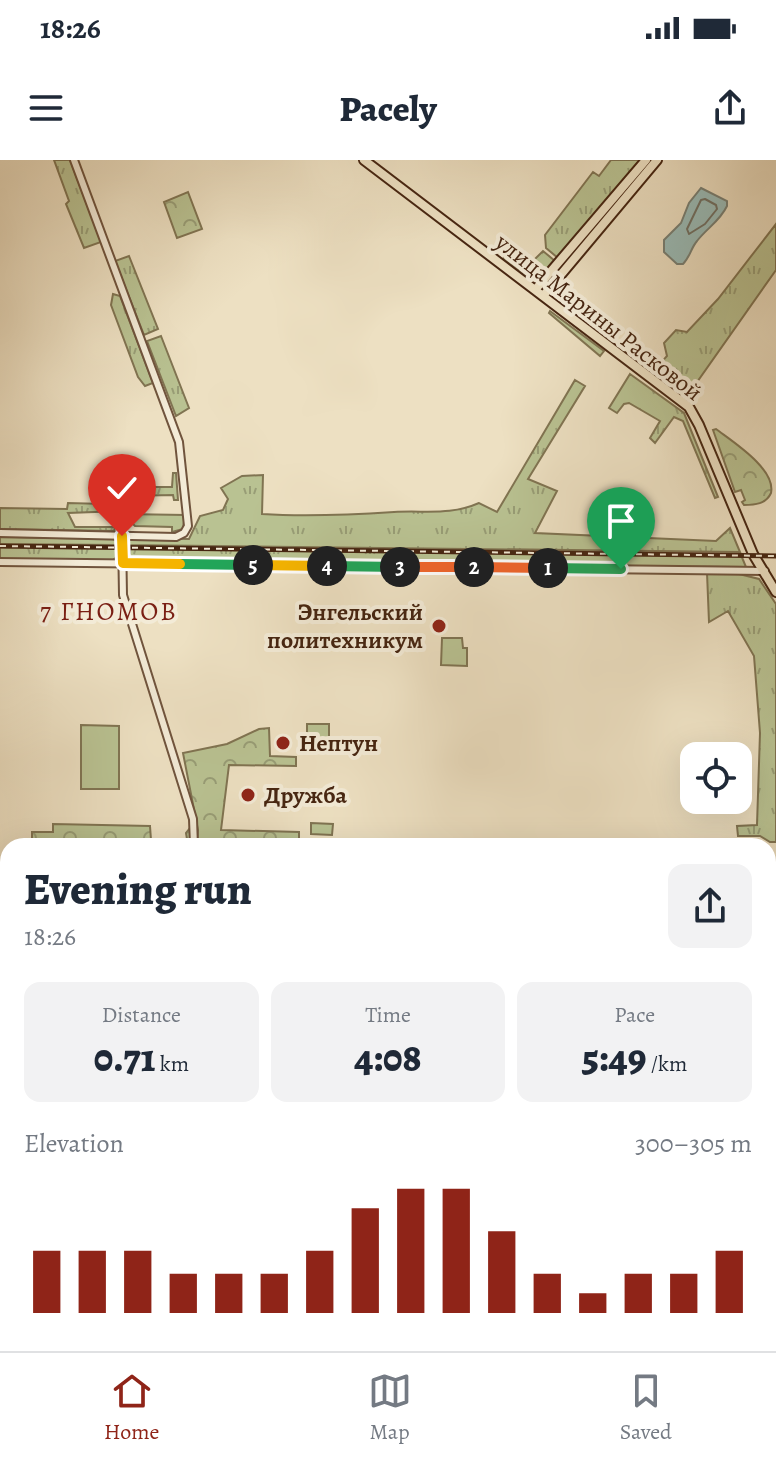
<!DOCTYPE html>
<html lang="en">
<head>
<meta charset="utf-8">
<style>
	:root { --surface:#fff; --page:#f2f2f3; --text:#1f2937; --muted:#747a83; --line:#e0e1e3; --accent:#8f2418 }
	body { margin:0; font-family:Alegreya,serif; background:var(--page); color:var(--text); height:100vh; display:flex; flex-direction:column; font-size:30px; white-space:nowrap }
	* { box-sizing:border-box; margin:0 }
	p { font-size:26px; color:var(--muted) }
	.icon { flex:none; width:44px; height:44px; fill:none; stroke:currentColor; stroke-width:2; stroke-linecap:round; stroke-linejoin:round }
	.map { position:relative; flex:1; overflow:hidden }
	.side { position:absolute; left:0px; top:678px; width:776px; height:514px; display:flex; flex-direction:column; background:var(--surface); border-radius:24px 24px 0 0; box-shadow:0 8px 32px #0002 }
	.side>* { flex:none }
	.buttons { position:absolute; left:680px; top:582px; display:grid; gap:16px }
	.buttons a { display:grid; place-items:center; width:72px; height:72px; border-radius:16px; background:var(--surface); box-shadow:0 8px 32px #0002; font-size:40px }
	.pin { position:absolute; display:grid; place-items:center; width:68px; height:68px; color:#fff; margin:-82px -34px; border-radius:50% 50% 50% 0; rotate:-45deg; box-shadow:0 0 8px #0007 }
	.pin .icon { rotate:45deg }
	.km { position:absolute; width:40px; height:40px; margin:-20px; border-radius:50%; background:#222; color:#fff; font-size:22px; line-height:40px; text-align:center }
	.round { display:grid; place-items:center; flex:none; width:84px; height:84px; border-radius:16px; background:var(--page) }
	.headline { display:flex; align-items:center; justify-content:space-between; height:136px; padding:0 24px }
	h1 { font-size:44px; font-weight:800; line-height:60px }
	.figures { display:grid; grid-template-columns:repeat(3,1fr); gap:12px; height:136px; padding:8px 24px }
	.figures div { display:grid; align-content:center; border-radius:16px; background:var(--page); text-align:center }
	.figures b { font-size:40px; font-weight:800 }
	.figures small { font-size:22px; font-weight:400 }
	.figures p { font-size:22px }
	.chart { height:224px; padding:16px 24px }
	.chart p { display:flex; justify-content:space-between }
	.chart svg { width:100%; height:144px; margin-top:8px; stroke:var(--accent); stroke-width:6 }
	.status { display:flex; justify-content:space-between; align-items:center; height:56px; padding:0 40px; background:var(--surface); direction:ltr }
	.status svg { height:22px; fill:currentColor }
	header { display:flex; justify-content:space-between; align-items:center; height:104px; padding:0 24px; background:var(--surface); font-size:36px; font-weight:800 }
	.dock { display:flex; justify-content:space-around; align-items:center; height:112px; border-top:2px solid var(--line); background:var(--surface); font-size:22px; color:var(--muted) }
	.dock a { display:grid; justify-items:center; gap:4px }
	.dock .current { color:var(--accent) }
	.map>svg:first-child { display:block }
	.grass { fill:url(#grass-tufts); stroke:#807452; stroke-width:2 }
	.park { fill:url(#park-crowns); stroke:#807452; stroke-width:2 }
	.garden { fill:#b9c292; stroke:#807452; stroke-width:2 }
	.water { fill:#9abcb8; stroke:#788075; stroke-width:2 }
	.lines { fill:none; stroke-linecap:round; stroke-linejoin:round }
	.shore { stroke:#707064; stroke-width:2 }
	.minor-casing { stroke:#70543d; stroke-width:10 }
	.major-casing { stroke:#462511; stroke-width:12 }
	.minor { stroke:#f3ebd7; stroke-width:6 }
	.major { stroke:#ede0c2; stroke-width:8 }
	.rail-casing { stroke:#462511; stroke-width:5 }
	.rail { stroke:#f3ebd7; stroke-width:2; stroke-dasharray:6; stroke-linecap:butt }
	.split-1-casing { stroke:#fff; stroke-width:16 }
	.split-2-casing { stroke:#fff; stroke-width:16 }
	.split-3-casing { stroke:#fff; stroke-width:16 }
	.split-4-casing { stroke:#fff; stroke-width:16 }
	.split-5-casing { stroke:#fff; stroke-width:16 }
	.split-6-casing { stroke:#fff; stroke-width:16 }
	.split-7-casing { stroke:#fff; stroke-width:16 }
	.split-1 { stroke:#22a559; stroke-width:10 }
	.split-2 { stroke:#f0652b; stroke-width:10 }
	.split-3 { stroke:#f0652b; stroke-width:10 }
	.split-4 { stroke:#22a559; stroke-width:10 }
	.split-5 { stroke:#f5b400; stroke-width:10 }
	.split-6 { stroke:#22a559; stroke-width:10 }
	.split-7 { stroke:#f5b400; stroke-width:10 }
	.poi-dot { fill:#8f2418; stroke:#f3ebd7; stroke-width:3 }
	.labels { text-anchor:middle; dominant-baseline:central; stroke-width:8; stroke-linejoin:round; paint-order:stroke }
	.street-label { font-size:24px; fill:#462511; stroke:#f3ebd7 }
	.poi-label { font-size:24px; font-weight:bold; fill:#462511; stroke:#f3ebd7; text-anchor:start }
	.neighbourhood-label { font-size:26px; letter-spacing:2px; fill:#7a1f14; stroke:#f3ebd7 }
</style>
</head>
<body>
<div class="status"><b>18:26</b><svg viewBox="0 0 49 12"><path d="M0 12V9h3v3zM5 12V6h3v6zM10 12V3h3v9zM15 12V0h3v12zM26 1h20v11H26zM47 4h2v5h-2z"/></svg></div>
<header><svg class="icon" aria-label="menu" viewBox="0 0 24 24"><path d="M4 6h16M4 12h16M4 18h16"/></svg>Pacely<svg class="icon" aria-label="share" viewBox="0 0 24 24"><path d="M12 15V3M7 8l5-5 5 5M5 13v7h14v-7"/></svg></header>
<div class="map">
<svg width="776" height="1191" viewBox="0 0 776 1191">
	<defs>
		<pattern id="grass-tufts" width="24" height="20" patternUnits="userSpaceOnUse" patternTransform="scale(2)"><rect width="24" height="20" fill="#b9c292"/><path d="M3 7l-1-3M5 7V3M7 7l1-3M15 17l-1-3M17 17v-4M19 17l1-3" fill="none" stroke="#989d76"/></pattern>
		<pattern id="park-crowns" width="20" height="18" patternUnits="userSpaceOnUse" patternTransform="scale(2)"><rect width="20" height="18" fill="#b9c292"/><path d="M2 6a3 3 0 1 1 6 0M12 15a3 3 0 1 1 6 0" fill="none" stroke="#989d76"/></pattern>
	</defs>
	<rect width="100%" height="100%" fill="#ede0c2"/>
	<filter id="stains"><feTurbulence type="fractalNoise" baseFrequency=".0025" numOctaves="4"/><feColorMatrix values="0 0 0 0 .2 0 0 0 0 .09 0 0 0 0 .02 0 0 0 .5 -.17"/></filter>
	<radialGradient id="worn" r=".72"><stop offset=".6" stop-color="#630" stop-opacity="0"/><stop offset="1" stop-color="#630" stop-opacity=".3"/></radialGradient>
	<path class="grass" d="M54 0H70L101 82 84 88 66 44 69 41Z
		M611 0H641L558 98 546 88 545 75 593 12 599 16Z
		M776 64V110L690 232 657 207 667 196 664 183 676 170 687 172 718 139Z
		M513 85 533 101 543 91 555 101 544 112 531 119 503 99Z
		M129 96 158 169 144 175 115 101Z
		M113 134 120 136 153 223 145 226 138 217 111 145Z
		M550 151 604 191 600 196 549 153Z
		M161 176 189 248 176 256 147 181Z
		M630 214 684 253 718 337 715 338 683 261 674 257 655 283 650 278 660 261 629 243 624 244 617 253 609 248Z
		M575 220 585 226 528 319 557 331 535 373 716 381 730 368 740 392 126 385 131 378 189 379 200 356 223 350 228 339 221 328 242 316 263 315 262 354C307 357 349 355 394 352 425 350 450 356 479 343L497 352Z
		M173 313H176L178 340H174L173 335 125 336 121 351 68 353 75 367H115L114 371 0 369V348L67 349 68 343 105 344 120 327H172Z
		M123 354 185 355 183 369 172 372V367L135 366Z
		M0 377 113 379 117 381 118 385 0 384Z
		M0 387 118 388V396L113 400 105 401 0 399Z
		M126 389 741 395 746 407 461 405 460 401H450V404L130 400 126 398Z
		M707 413 739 414 759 419 776 444V682H770L760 676H738L737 666 757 665 760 573 754 496 728 451 709 462Z
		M233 1184H286V1191L233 1190Z"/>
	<path class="park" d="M188 32 202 69 177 78 164 42Z
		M716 269C733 282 776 309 771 333 766 344 755 345 744 345L742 342 745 340 741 330 735 332 713 270Z
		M269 568 270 596 296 597V606L229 605 221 670 299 672V686H197L198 670 183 593 227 584 259 569Z
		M53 664 150 666 151 680 187 679 186 673 190 668 192 686H32V672H53Z"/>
	<path class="garden" d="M442 478H462L463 488H467V506L441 505Z
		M307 564H329V591H307Z
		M81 565 119 566V629H81Z
		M311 663 333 664 332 675 311 674Z"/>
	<path class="water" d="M701 28 727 41V46C720 61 707 68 697 81 691 88 690 97 683 104H677L664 92V80L681 63 689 43Z"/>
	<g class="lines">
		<path class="shore" d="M705 39 716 45 717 49 705 64 689 74 687 69 701 40Z"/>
		<g class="minor-casing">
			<path id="minor" d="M0 373 176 377 184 373 188 366 179 282 74 0
				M122 376 123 435 193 659 194 686
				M0 402 765 411
				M189 1184V1191"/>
		</g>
		<g class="major-casing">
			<path id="major" d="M364 0 689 247 699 265 753 394 776 432
				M535 130 646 0
				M543 136 657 0"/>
		</g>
		<use href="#minor" class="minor"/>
		<use href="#major" class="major"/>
		<g class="rail-casing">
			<path id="rail" d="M0 386 776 396"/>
		</g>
		<use href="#rail" class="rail"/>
	</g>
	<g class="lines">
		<g class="split-1-casing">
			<path id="split-1" d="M548 408 621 409"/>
		</g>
		<g class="split-2-casing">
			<path id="split-2" d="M474 407 548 408"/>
		</g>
		<g class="split-3-casing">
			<path id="split-3" d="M400 407H474"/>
		</g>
		<g class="split-4-casing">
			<path id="split-4" d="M327 406 400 407"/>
		</g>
		<g class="split-5-casing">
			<path id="split-5" d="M253 405 327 406"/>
		</g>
		<g class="split-6-casing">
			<path id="split-6" d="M180 404 253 405"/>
		</g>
		<g class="split-7-casing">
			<path id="split-7" d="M122 376 123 403 180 404"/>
		</g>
		<use href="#split-1" class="split-1"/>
		<use href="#split-2" class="split-2"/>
		<use href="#split-3" class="split-3"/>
		<use href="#split-4" class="split-4"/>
		<use href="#split-5" class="split-5"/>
		<use href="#split-6" class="split-6"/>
		<use href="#split-7" class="split-7"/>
	</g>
	<g class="poi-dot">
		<circle cx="439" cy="466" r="8"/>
		<circle cx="283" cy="583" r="8"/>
		<circle cx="248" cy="635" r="8"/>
	</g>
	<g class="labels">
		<g class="street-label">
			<text transform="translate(599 157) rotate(38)">улица Марины Расковой</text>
		</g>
		<g class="poi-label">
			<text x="423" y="452" text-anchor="end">Энгельский<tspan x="423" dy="28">политехникум</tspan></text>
			<text x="299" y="583">Нептун</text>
			<text x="264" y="635">Дружба</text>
		</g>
		<g class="neighbourhood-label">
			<text x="109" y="451">7 ГНОМОВ</text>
		</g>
	</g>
	<rect width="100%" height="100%" filter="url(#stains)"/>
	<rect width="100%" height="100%" fill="url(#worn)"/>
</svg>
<div class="buttons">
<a><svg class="icon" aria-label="locate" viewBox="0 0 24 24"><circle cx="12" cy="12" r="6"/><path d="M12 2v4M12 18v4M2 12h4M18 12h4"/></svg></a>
</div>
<div class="pin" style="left:621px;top:409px;background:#1e9e55"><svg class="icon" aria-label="arrive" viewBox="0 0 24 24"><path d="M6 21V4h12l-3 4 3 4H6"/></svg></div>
<div class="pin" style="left:122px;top:376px;background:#d93025"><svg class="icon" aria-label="check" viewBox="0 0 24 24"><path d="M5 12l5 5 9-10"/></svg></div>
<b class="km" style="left:548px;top:408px">1</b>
<b class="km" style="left:474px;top:407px">2</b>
<b class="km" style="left:400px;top:407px">3</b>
<b class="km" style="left:327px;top:406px">4</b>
<b class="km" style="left:253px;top:405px">5</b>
<section class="side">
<div class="headline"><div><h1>Evening run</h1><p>18:26</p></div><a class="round"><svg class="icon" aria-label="share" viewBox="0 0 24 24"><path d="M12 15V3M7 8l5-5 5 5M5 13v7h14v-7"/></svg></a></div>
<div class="figures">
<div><p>Distance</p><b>0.71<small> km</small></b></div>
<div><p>Time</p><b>4:08</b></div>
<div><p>Pace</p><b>5:49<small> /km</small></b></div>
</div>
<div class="chart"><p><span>Elevation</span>300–305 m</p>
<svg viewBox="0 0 160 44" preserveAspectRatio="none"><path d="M5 44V25M15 44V25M25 44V25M35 44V32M45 44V32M55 44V32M65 44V25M75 44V12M85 44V6M95 44V6M105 44V19M115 44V32M125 44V38M135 44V32M145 44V32M155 44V25"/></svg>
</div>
</section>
</div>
<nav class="dock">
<a class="current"><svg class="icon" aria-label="home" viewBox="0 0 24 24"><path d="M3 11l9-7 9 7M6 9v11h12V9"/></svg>Home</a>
<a><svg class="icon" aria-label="map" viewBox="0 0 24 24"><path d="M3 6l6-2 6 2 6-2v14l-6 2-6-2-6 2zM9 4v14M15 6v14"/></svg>Map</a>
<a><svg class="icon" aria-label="saved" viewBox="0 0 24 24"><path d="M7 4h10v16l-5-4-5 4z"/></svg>Saved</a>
</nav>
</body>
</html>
